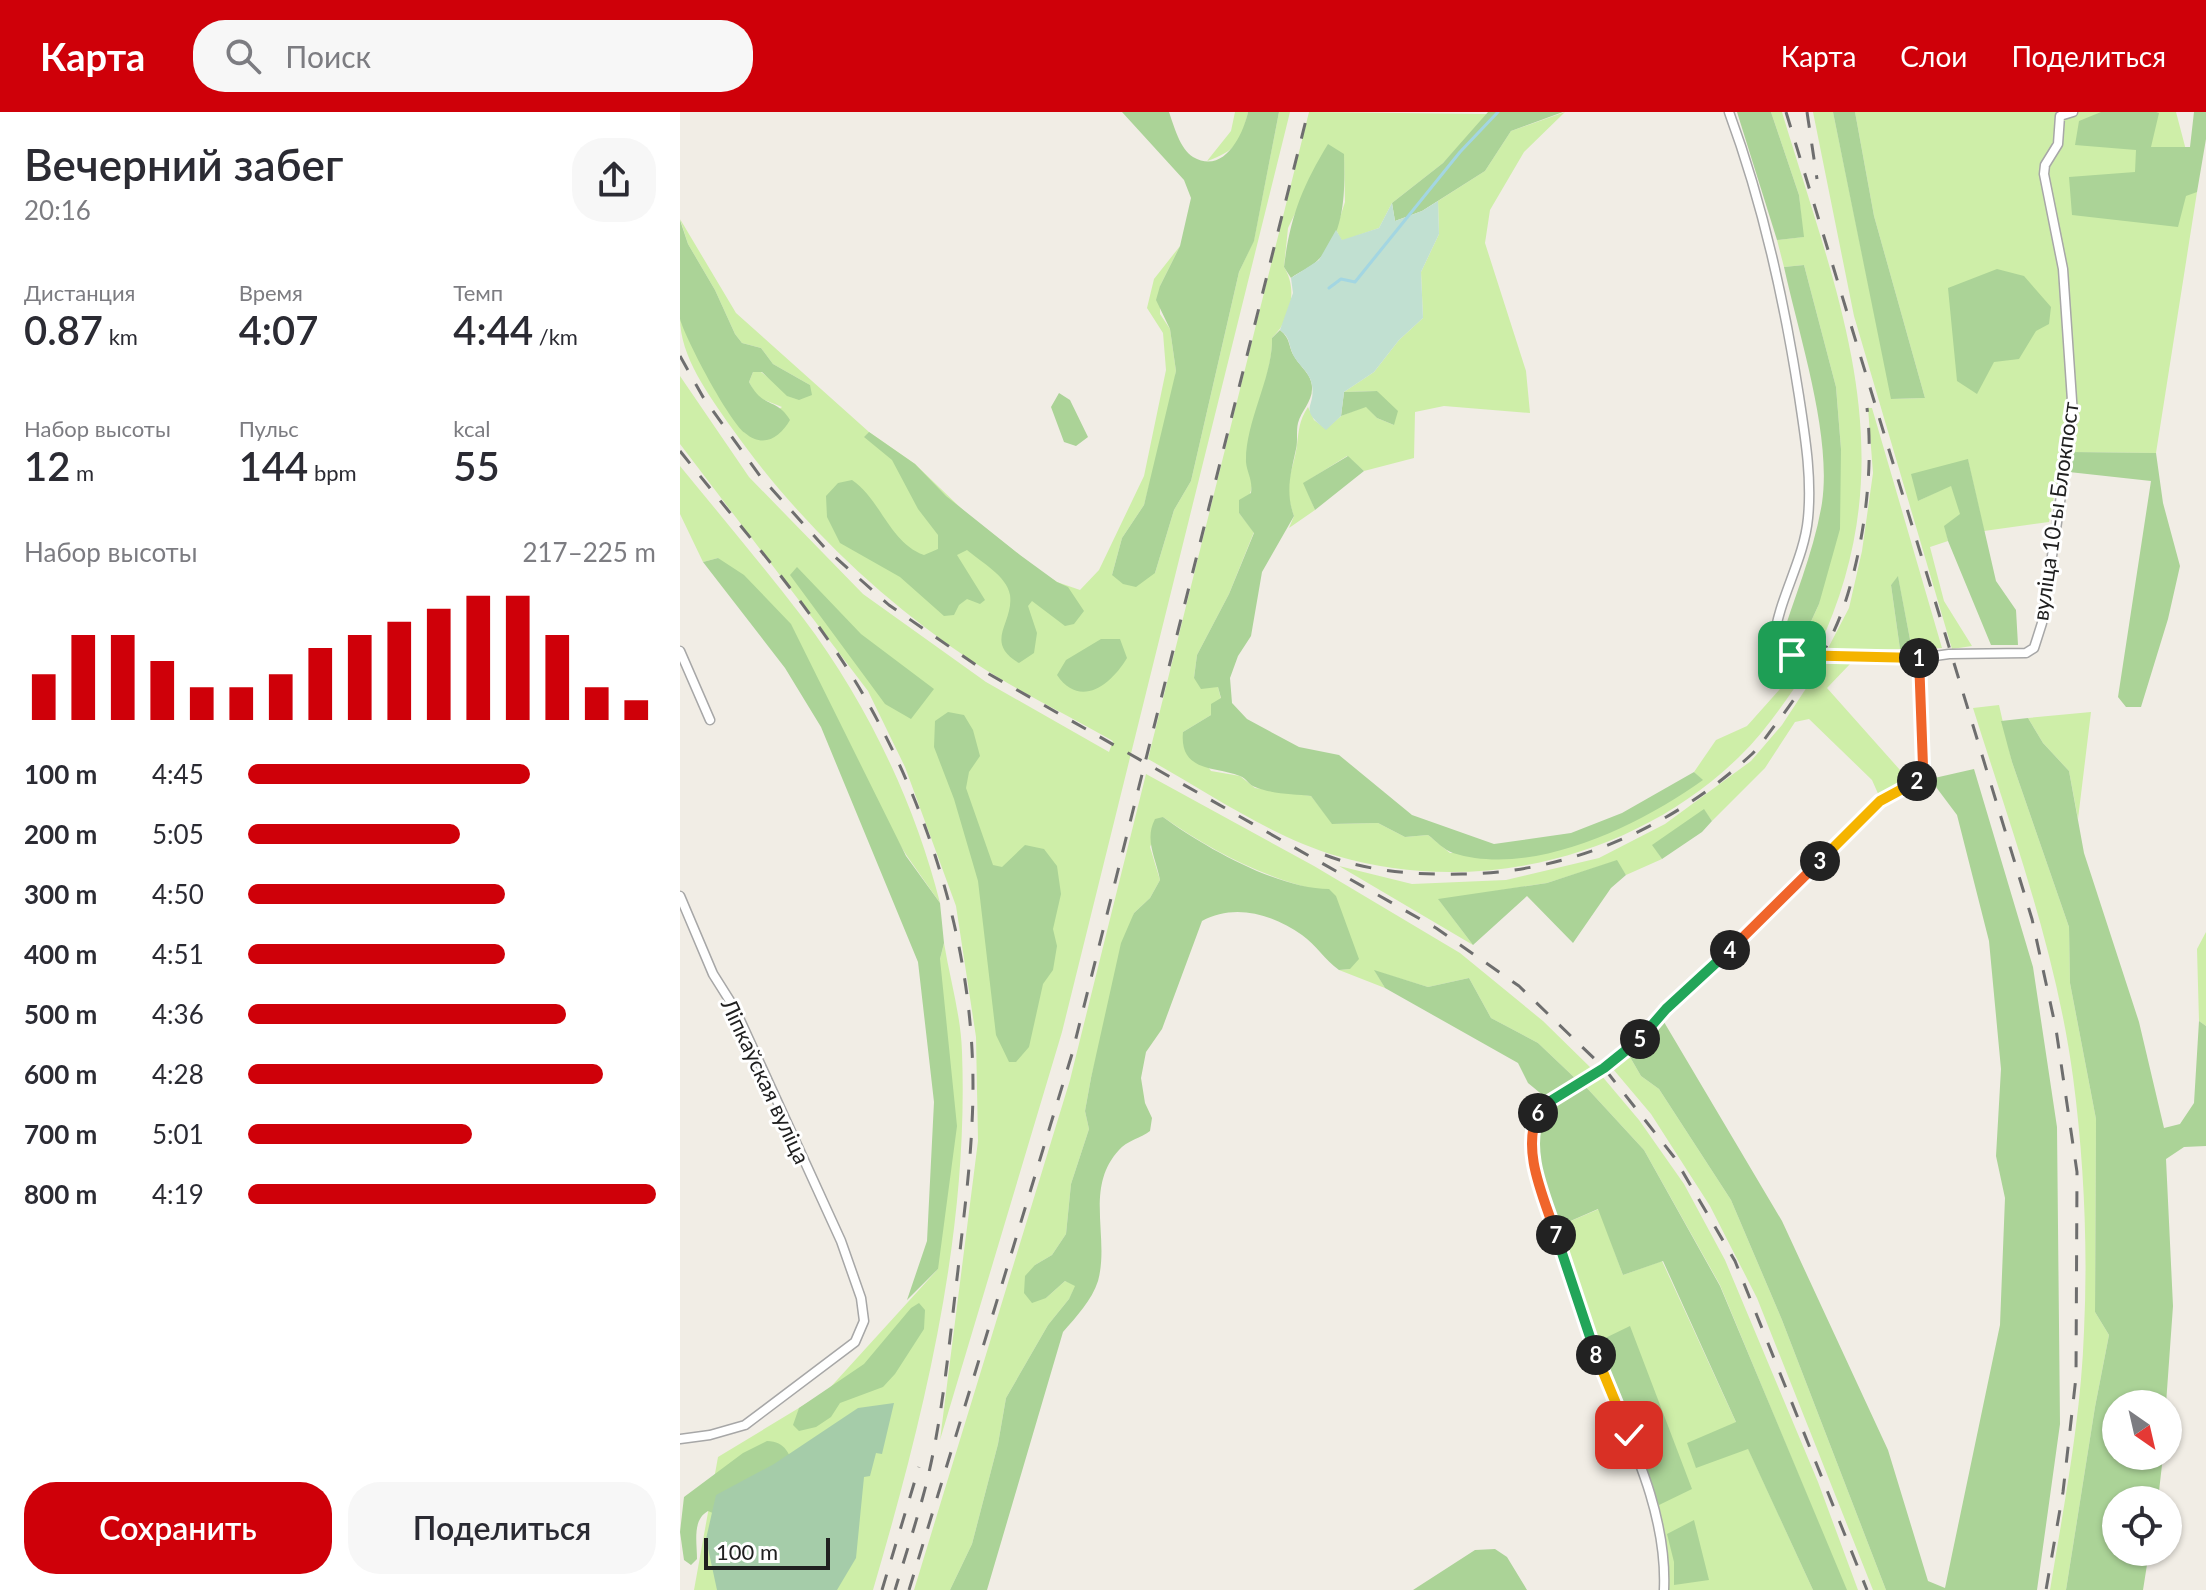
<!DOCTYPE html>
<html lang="ru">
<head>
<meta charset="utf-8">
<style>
	:root { --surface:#fff; --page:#f7f7f7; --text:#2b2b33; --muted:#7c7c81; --accent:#cf0009 }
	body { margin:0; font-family:Lato,sans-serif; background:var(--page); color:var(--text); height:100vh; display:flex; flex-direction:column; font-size:30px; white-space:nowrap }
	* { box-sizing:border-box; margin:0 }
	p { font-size:26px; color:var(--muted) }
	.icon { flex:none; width:44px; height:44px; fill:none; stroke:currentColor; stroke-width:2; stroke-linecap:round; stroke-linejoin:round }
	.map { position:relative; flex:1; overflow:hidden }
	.details { display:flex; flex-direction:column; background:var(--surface); width:680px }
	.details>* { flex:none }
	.needle { width:52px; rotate:146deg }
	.buttons { position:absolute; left:1422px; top:1278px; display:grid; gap:16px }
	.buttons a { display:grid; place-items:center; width:80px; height:80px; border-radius:50%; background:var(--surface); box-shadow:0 2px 6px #0004; font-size:40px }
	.scale { position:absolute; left:24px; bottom:20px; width:126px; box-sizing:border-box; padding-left:8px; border:4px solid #202020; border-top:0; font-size:22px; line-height:28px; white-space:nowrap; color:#202020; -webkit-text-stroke:6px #fff; paint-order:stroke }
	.pin { position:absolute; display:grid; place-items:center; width:68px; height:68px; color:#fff; margin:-34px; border-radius:16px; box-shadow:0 4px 12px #0006 }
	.km { position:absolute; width:40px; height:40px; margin:-20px; border-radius:50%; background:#222; color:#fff; font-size:22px; line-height:40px; text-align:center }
	.round { display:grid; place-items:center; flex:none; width:84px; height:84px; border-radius:32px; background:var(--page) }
	.summary { display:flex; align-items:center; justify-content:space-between; height:136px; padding:0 24px }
	h1 { font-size:44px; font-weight:600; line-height:60px }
	.stats { display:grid; grid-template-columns:repeat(3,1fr); gap:12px; height:136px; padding:8px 24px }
	.stats div { display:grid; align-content:center }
	.stats b { font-size:40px; font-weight:600 }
	.stats small { font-size:22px; font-weight:400 }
	.stats p { font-size:22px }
	.chart { height:224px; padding:16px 24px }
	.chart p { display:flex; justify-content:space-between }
	.chart svg { width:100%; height:144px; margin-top:8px; stroke:var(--accent); stroke-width:6 }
	.button { display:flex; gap:16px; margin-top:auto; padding:16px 24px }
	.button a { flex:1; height:92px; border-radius:32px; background:var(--accent); color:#fff; font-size:32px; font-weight:600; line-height:92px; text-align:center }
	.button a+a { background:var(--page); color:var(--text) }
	ul { padding:0 24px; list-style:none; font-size:26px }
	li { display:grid; grid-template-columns:128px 96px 1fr; align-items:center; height:60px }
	li i { height:20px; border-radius:10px; background:var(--accent) }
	header { display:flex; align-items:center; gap:48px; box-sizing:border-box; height:112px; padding:0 40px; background:var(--accent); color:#fff }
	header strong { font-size:38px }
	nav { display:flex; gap:44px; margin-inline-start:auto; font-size:28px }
	.search { width:560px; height:72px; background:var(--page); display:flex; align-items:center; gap:20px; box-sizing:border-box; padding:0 28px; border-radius:32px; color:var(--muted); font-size:30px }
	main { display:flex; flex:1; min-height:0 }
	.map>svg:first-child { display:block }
	.grass { fill:#ceeea8 }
	.forest { fill:#abd397 }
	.wetland { fill:#c1e0d1 }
	.cemetery { fill:#a5cca9 }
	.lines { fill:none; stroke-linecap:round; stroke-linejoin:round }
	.stream { stroke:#a3d6e2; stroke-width:3 }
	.minor-casing { stroke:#a7a7a7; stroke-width:11 }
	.minor { stroke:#fff; stroke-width:8 }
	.rail { stroke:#6e6e6e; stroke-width:3; stroke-dasharray:16 16; stroke-linecap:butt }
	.split-1-casing { stroke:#fff; stroke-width:16 }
	.split-2-casing { stroke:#fff; stroke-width:16 }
	.split-3-casing { stroke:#fff; stroke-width:16 }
	.split-4-casing { stroke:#fff; stroke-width:16 }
	.split-5-casing { stroke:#fff; stroke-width:16 }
	.split-6-casing { stroke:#fff; stroke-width:16 }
	.split-7-casing { stroke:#fff; stroke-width:16 }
	.split-8-casing { stroke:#fff; stroke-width:16 }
	.split-9-casing { stroke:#fff; stroke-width:16 }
	.split-1 { stroke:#f5b400; stroke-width:10 }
	.split-2 { stroke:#f0652b; stroke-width:10 }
	.split-3 { stroke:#f5b400; stroke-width:10 }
	.split-4 { stroke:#f0652b; stroke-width:10 }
	.split-5 { stroke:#22a559; stroke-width:10 }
	.split-6 { stroke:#22a559; stroke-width:10 }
	.split-7 { stroke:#f0652b; stroke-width:10 }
	.split-8 { stroke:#22a559; stroke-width:10 }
	.split-9 { stroke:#f5b400; stroke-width:10 }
	.labels { text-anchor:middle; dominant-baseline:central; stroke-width:6; stroke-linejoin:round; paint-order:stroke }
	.street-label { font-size:22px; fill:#202020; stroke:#fff }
</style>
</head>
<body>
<header>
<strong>Карта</strong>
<div class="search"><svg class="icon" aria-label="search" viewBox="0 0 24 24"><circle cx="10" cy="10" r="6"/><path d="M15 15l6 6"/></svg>Поиск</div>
<nav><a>Карта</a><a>Слои</a><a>Поделиться</a></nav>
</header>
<main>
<section class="details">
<div class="summary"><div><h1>Вечерний забег</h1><p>20:16</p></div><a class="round"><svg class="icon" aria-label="share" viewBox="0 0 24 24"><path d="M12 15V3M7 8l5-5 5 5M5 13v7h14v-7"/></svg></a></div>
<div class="stats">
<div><p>Дистанция</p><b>0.87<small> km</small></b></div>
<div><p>Время</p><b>4:07</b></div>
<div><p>Темп</p><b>4:44<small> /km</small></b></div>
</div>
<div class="stats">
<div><p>Набор высоты</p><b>12<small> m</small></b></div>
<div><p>Пульс</p><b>144<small> bpm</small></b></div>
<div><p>kcal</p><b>55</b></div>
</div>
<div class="chart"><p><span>Набор высоты</span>217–225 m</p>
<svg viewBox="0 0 160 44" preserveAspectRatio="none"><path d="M5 44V30M15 44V18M25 44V18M35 44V26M45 44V34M55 44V34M65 44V30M75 44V22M85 44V18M95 44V14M105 44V10M115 44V6M125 44V6M135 44V18M145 44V34M155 44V38"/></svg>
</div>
<ul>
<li><b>100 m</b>4:45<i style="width:69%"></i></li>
<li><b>200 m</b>5:05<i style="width:52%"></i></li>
<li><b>300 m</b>4:50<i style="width:63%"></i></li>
<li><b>400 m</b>4:51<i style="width:63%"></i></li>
<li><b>500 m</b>4:36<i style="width:78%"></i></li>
<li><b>600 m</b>4:28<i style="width:87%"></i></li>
<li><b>700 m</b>5:01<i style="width:55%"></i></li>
<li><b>800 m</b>4:19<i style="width:100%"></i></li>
</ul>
<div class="button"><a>Сохранить</a><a>Поделиться</a></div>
</section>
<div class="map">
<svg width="1526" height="1478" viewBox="0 0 1526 1478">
	<rect width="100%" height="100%" fill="#f1ede5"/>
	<path class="grass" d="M555 0H568C561 30 556 39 527 49L551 19Z
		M599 0H610L382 920 260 1328 298 1029 296 925 276 794 225 655 188 579 0 332V264L69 365 183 482 306 570 429 640 433 629C388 603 339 580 295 551 200 488 117 408 51 315 29 283 0 245 0 206L16 242 65 321 102 295 77 285 69 270 73 260H81L94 270 130 273 93 252 81 236 62 231 55 222 35 178 8 132 0 107 56 201 189 320 235 352 285 400 361 460 377 470 400 478 419 458 464 364 486 258 483 221 467 196 474 167 500 134 480 174V202L490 217 496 259 491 291 464 393 442 426 432 463 475 461 494 398 511 369 559 160 574 128Z
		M629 0 809 2 763 51 712 91 699 116 662 129 656 118 665 90 664 43 648 33 608 116 604 155C618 177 611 208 592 226 593 266 568 307 567 348 567 355 570 360 572 366 574 379 566 390 559 401L574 420 549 482 517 543 514 566 538 575 541 587 531 603 503 620 531 659 560 664 575 676 631 684 653 712 698 711 725 725 748 723 770 741 882 737 1022 668 1014 660 1036 628 1067 614 1100 577 1102 545 1133 549C1110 582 1088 617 1059 645 955 746 796 785 657 744 590 724 529 681 468 647Z
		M885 0 844 40 810 98 805 131 846 259 850 301 764 294 735 300 734 346 684 359 667 344 624 371 635 398 609 416 614 404C602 372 613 361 617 333 619 317 619 309 628 295L634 308 646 317 661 304 686 294 697 306 714 313 697 279 664 280 694 260 719 228 743 206 741 160 759 122 758 89 805 59 831 19Z
		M1091 0H1102C1159 190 1229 345 1137 539L1117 540 1139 492 1161 337 1156 275 1124 153 1104 155 1097 128 1123 125 1119 83Z
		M1133 0H1153L1212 287 1245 286 1194 104 1175 0H1496L1517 80 1476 341 1383 340 1369 410 1304 419 1288 348 1238 389 1271 373 1281 402 1265 414 1268 429 1250 435 1264 489 1292 534 1272 537 1174 204Z
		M1188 296H1192L1262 536 1232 538 1218 465 1211 473 1220 537 1146 540 1169 496 1182 439 1193 361Z
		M0 354C41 404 83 454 123 506 186 589 235 691 260 791L227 744 38 446 23 450 0 402Z
		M1142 552H1170L1147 576 1220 658 1235 662 1223 676 1200 686 1192 668 1129 607 1115 610 1085 656 1032 709 1024 698 973 733 982 747 946 763 936 749 867 771 759 788 793 833 659 754 732 772 826 768 919 746 985 712 1071 649 1102 613Z
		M1319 593 1332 650 1389 815 1390 871 1416 1007 1415 1200 1429 1223 1415 1295 1386 1478H1370C1384 1393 1401 1306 1404 1219 1408 1135 1404 1048 1393 965 1376 838 1331 717 1293 596Z
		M1411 600 1398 707 1389 659 1363 631 1348 606Z
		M466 662 634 754 780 841 863 909 912 957 897 968 858 931 811 906 789 866 748 875 695 859 705 876 659 858 670 857 633 777C578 763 529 737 483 705L470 735 480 768 470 786 454 801 411 966 405 999 409 1017 391 1072 386 1122 372 1143 355 1153 366 1186 385 1169 396 1173 389 1187 368 1213 326 1286 318 1332 292 1432 270 1478H234L390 968Z
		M1526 820V914L1519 909 1517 837Z
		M264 831C270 867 281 904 282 940 289 1122 244 1304 193 1478H14L38 1345 147 1279 258 1157 260 847Z
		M950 945 961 964 979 977 1051 1088 1102 1208 1206 1478H1193L1077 1186 1030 1094 971 1002 933 957Z
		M921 963 959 1008 1004 1072 1045 1148 1138 1370 1178 1478H1166L1040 1173 964 1038 906 975Z
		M919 1097 943 1163 982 1149 1133 1478H987C994 1399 951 1321 924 1249 907 1204 894 1159 879 1114Z"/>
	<path class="forest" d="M442 0H489C494 14 500 37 513 45 544 63 563 23 568 0H599L574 129 559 160 511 369 494 398 475 461 456 475 443 472 432 463 442 426 464 393 496 259 490 217 476 188 480 174 500 134 511 86 504 68Z
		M808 0H883L831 19 805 59 742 99 715 109 712 91 763 51Z
		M1057 0H1091L1119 83 1124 125 1097 128Z
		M1153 0H1175L1194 104 1245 286 1211 287Z
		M1421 0H1476L1479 1 1471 35H1510L1514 0H1526V27L1517 80 1506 84 1498 115 1392 103 1389 65 1455 60 1456 38 1395 33 1399 9Z
		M648 32 664 42C665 77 666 123 637 149 630 156 619 160 611 166L604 155C610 105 622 75 648 32Z
		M0 108 8 132 35 178 55 222 62 231 81 236 93 252 130 273 132 283 119 288 107 284 82 260H73L69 270C84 298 96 285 110 308 100 325 84 337 65 321 49 309 6 228 0 207 0 186 0 132 0 108Z
		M1124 153 1156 275 1161 337 1160 417 1139 492 1117 540 1108 539 1100 532C1114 485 1134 440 1142 391 1152 323 1119 224 1104 155Z
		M1317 157 1344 164 1371 195 1369 212 1356 219 1339 247 1314 250 1297 282 1277 269 1268 176Z
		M600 218C611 227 608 234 614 244 620 255 633 263 632 277 632 290 621 299 618 311 616 319 618 329 616 337 611 361 605 379 614 404L582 460 571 524 558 544 550 566 552 591 567 607 619 635 659 643 732 703 814 732 891 721 942 701 1014 660 1023 668C959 714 852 766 773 741 764 738 756 729 748 723L725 725 698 711 652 712 631 684C614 682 591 682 575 675 569 673 566 666 560 664 536 654 499 661 503 620L531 603V592L541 586 538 575 521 577 514 566 517 543 549 482 574 421 559 401V388L571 381C573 368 567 361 566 350 565 310 593 265 592 226Z
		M697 279 718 299 714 313 697 306 686 295 661 304 664 280Z
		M379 281 390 288 408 325 396 334 384 330 371 295Z
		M189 320 235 352 266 384 340 443 377 470 388 475 404 499 394 512 385 514 352 489 348 494 357 521 354 541 339 551C303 530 334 511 330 483 327 464 301 450 287 438L277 443 305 488 300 492 287 487 279 493 274 503 264 504 220 465 160 431 147 405 146 384 158 371 172 368C201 388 210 431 244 443L258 437V423L238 397 212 348 184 325Z
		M1392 340 1476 341 1483 391 1500 454 1488 507 1461 595H1446L1438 585 1471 369 1389 360Z
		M668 344 684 359 635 398 623 371Z
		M1288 347 1316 469 1336 498 1338 533H1311L1268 429 1264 414 1280 402 1271 374 1238 389 1231 362Z
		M38 446 64 463 111 512 226 744 260 791 264 831 260 847 277 1014 258 1157 227 1188 247 1129 254 990 238 850 141 615 105 556 23 450Z
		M117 455 181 522 254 577 231 607 205 592 110 463Z
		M1218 464 1232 538 1220 537 1211 473Z
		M421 527H440L447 546C431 573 400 597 377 563L386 548Z
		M268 600 284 603 293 618 300 644 289 660 286 676 313 753 322 755 345 733 364 737 377 754 381 782 373 817 377 834 373 858 363 872 349 935 336 950H329L316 923 298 769 274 687 254 635 255 609Z
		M1348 606 1363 631 1389 659 1404 741 1459 910 1484 1016 1500 1012 1514 991 1519 909 1526 914V1034L1504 1035 1486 1047 1493 1194 1486 1292H1436V1344H1483L1478 1388H1436V1440H1469L1463 1478H1386L1415 1295 1429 1223 1415 1200 1416 1007 1390 871 1389 815 1332 650 1321 609Z
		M1294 657 1353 855 1377 1015 1380 1312 1357 1478H1206L1102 1208 1051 1088 979 977 961 964 950 945 984 910 1102 1109 1208 1338 1248 1469 1265 1476 1320 1213 1325 1086 1316 1044 1321 957 1309 829 1277 703 1250 667Z
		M1024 697 1032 709 1022 720 982 747 972 733Z
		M483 705C524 735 598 777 649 777L656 784 679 847 670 857 659 858C645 848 636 833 622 823 593 802 554 791 522 809L482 917 466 940 461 966 465 991 472 1006 470 1019C461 1026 446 1029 439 1038 404 1076 430 1125 418 1169 412 1188 396 1205 383 1220L307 1478H270L292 1432 318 1332 326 1286 368 1213 389 1187 395 1174 385 1169 366 1186 352 1191 344 1181 345 1164 355 1153 372 1143 386 1122 391 1072 409 1017 405 999 411 966 441 831 454 801 470 786 480 768C476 746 464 728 475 707Z
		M937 748 946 763 931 776 893 831 847 784 793 833 758 787 867 771Z
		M694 858 748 875 789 866 811 906 858 931 897 968 865 985 848 971 838 951 705 876Z
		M906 975 964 1038 1040 1174 1167 1478H1133L1068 1337 1016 1356 1007 1331 1056 1310 983 1149 943 1163 918 1097 879 1114C866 1072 850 1042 865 998Z
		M239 1191 245 1198 244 1217 215 1262 203 1275 160 1291 151 1305 136 1315 119 1319 113 1313 119 1296 184 1252 231 1196Z
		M950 1214 1012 1377 979 1393 917 1230Z
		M87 1329C106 1329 109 1343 116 1357L35 1402 28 1399C12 1408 17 1430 17 1447L11 1453 4 1448 0 1420 4 1385 63 1341Z
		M1014 1408 1029 1468 994 1473V1450L987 1422Z
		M815 1437 827 1445 847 1478H733L795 1438Z"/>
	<path class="wetland" d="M758 89 759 122 741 160 743 206 719 228 694 260 664 280 661 304 646 318C617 295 636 297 632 273 630 259 616 252 612 240 608 229 610 226 600 218L613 181 611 166 639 148 656 118 662 128 699 116 712 91 715 109 742 99Z"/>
	<path class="cemetery" d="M214 1291 202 1342 196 1341 190 1364 184 1365 176 1446 157 1478H37L26 1427 36 1383 94 1352 178 1296Z"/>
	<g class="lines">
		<path class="stream" d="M649 176 661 167 675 170 780 40 818 0"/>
		<g class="minor-casing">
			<path id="minor" d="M0 539 30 608
				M1241 546 1269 542 1346 541 1354 536 1362 511 1393 303 1383 157 1364 62 1365 53 1378 32 1380 4 1393 0
				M0 784 33 862 55 897 161 1129 181 1186 184 1209 175 1230 65 1313 30 1323 0 1327
				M984 1478C988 1388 937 1305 908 1223 888 1167 872 1110 854 1054 852 1031 851 1013 864 993L951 936 986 897 1091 799 1178 708 1200 689 1230 675 1237 669 1243 654 1241 546 1112 543 1104 541 1094 529C1098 487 1124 449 1128 406 1132 365 1125 324 1119 284 1104 187 1083 92 1049 0"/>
		</g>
		<use href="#minor" class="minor"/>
		<path class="rail" d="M1106 0 1352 807 1376 917 1397 1060 1396 1265 1383 1380 1366 1478
			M1127 0 1137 67
			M0 244 23 285 80 364 146 437 209 493 309 562 756 816 839 874 924 956 994 1045 1055 1149 1187 1478
			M0 339C62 417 140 505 188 591 259 718 300 864 292 1011 290 1060 283 1109 278 1158 269 1231 263 1306 245 1377 236 1411 225 1445 215 1478
			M645 743C690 760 736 763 782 762 890 761 993 715 1072 642 1083 631 1092 616 1102 604 1126 572 1151 532 1164 494 1184 434 1194 358 1187 296
			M202 1478 239 1355
			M229 1478 392 942 628 0"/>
	</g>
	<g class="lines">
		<g class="split-1-casing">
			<path id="split-1" d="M1112 543 1239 546"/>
		</g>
		<g class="split-2-casing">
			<path id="split-2" d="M1237 669 1243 654 1239 546"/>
		</g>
		<g class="split-3-casing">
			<path id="split-3" d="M1140 749 1200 689 1237 669"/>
		</g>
		<g class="split-4-casing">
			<path id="split-4" d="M1050 838 1140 749"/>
		</g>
		<g class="split-5-casing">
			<path id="split-5" d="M960 927 986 897 1050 838"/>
		</g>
		<g class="split-6-casing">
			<path id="split-6" d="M858 1001 864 993 924 956 960 927"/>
		</g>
		<g class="split-7-casing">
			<path id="split-7" d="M858 1001C841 1040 864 1085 876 1123"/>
		</g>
		<g class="split-8-casing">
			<path id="split-8" d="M876 1123 916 1243"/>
		</g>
		<g class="split-9-casing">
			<path id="split-9" d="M916 1243 949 1323"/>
		</g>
		<use href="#split-1" class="split-1"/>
		<use href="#split-2" class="split-2"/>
		<use href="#split-3" class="split-3"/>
		<use href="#split-4" class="split-4"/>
		<use href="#split-5" class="split-5"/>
		<use href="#split-6" class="split-6"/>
		<use href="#split-7" class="split-7"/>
		<use href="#split-8" class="split-8"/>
		<use href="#split-9" class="split-9"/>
	</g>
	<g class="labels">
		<g class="street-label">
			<text transform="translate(1375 399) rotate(-82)">вуліца 10-ы Блокпост</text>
			<text transform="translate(86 969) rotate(65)">Ліпкаўская вуліца</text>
		</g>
	</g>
</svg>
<div class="buttons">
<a><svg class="needle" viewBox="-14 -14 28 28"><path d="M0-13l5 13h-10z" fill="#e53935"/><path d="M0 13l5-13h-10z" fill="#7c7c81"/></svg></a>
<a><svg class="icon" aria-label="locate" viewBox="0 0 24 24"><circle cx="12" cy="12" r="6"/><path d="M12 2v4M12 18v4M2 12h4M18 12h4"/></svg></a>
</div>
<div class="scale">100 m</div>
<div class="pin" style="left:1112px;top:543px;background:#1e9e55"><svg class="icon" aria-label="arrive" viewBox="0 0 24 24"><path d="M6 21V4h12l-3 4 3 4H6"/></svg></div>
<div class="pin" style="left:949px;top:1323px;background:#d93025"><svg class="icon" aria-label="check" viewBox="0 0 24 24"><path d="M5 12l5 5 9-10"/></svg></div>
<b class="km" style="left:1239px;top:546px">1</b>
<b class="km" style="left:1237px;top:669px">2</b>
<b class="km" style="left:1140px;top:749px">3</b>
<b class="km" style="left:1050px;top:838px">4</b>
<b class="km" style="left:960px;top:927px">5</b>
<b class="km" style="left:858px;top:1001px">6</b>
<b class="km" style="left:876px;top:1123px">7</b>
<b class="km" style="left:916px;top:1243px">8</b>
</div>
</main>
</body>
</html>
